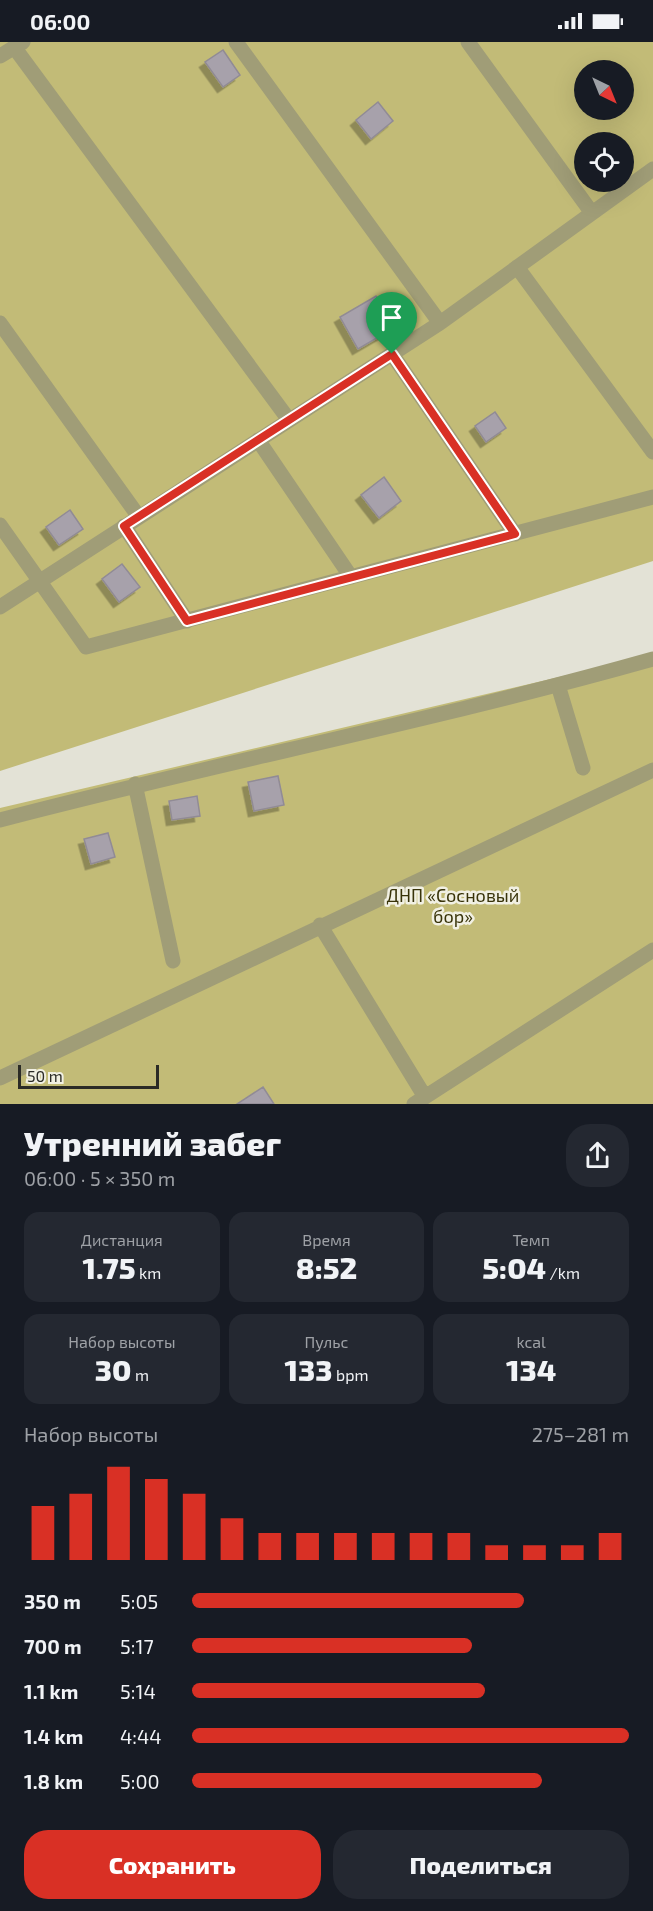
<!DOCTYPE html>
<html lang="ru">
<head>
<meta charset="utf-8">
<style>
	:root { --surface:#171b24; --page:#242831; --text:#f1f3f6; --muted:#9ea1a6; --accent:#d93025 }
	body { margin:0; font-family:"Exo 2",sans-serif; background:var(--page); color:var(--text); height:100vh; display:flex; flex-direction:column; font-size:22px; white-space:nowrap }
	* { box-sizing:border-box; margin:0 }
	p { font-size:20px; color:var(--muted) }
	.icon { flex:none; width:33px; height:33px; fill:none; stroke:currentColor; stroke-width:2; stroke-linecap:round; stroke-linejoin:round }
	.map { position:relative; height:1062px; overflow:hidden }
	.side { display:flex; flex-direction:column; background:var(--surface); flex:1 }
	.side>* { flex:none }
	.needle { width:39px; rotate:137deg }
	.fabs { position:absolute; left:574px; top:18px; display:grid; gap:12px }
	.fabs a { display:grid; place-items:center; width:60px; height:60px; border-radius:50%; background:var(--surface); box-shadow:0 6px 24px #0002; font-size:30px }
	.scale { position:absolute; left:18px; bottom:15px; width:141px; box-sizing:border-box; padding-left:6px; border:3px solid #2b2b26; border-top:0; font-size:16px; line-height:21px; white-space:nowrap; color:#2b2b26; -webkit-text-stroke:4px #f1f0e3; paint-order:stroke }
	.pin { position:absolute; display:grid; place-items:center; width:51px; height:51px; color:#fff; margin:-62px -26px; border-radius:50% 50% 50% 0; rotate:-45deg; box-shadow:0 0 6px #0007 }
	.pin .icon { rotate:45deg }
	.round { display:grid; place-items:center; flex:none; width:63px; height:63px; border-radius:24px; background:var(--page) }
	.head { display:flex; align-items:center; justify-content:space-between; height:102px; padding:0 24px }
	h1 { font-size:33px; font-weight:800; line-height:45px }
	.stats { display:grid; grid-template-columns:repeat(3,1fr); gap:9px; height:102px; padding:6px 24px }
	.stats div { display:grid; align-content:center; border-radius:15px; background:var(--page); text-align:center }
	.stats b { font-size:30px; font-weight:800 }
	.stats small { font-size:16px; font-weight:400 }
	.stats p { font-size:16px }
	.chart { height:168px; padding:12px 24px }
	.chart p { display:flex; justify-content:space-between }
	.chart svg { width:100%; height:108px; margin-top:6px; stroke:var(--accent); stroke-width:6 }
	.button { display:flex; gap:12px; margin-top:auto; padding:12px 24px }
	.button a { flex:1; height:69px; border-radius:24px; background:var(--accent); color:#fff; font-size:24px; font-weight:800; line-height:69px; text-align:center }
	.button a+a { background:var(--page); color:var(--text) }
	ul { padding:0 24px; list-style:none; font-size:20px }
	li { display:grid; grid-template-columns:96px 72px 1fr; align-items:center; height:45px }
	li i { height:15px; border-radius:8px; background:var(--accent) }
	.status { display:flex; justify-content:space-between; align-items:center; height:42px; padding:0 30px; background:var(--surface); direction:ltr }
	.status svg { height:16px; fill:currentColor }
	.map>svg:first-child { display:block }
	.green { fill:#c2bb77; fill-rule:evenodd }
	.building { fill:#a7a1ab; stroke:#918b95; stroke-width:1.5; filter:url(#shadow) }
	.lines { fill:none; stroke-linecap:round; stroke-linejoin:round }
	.minor { stroke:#a09d77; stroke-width:15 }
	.route-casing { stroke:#fff; stroke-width:12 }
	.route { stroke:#d93025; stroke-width:8 }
	.labels { text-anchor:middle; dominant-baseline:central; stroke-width:5; stroke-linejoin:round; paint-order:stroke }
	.park-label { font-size:18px; fill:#383309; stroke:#f1f0e3 }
</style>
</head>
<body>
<div class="status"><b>06:00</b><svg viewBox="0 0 49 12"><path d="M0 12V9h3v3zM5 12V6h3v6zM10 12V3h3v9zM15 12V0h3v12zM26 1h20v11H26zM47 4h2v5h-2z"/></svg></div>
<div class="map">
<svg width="653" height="1062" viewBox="0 0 653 1062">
	<defs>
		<filter id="shadow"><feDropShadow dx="-5.5" dy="5.5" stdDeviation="0" flood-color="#0004"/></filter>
	</defs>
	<rect width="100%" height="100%" fill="#e3e2d6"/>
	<path class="green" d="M0 0H653V519L0 729ZM585 28H624V68H585ZM585 100H624V140H585Z
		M653 613V1062H0V766Z"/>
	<path class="building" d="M223 8 240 33 223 45 205 20Z
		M378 60 393 79 371 97 356 78Z
		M376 254 394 286 358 307 340 275Z
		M495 370 506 386 486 400 475 384Z
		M384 435 401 459 379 476 361 453Z
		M70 468 83 487 59 503 46 485Z
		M122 522 140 545 119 560 102 537Z
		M278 734 284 763 254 769 248 740Z
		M197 754 200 774 172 778 169 759Z
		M108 791 115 815 91 822 84 797Z
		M263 1045 274 1062H237Z"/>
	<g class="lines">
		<path class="minor" d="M236 0 440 281 653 127
			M468 0 592 171
			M14 5 289 378
			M0 14 23 0
			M517 225 653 410
			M0 281 139 475
			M392 312 515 492
			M258 398 351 535
			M0 483 86 605 653 455
			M124 484 187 579
			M0 565 440 281
			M558 643 583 726
			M135 742 173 919
			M0 778C217 721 437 678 653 617
			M320 883 425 1055
			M0 1036 653 728
			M414 1062 653 908"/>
	</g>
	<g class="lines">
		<g class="route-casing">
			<path id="route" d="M392 312 515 492 187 579 124 484Z"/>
		</g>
		<use href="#route" class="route"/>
	</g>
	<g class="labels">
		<g class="park-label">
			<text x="453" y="853">ДНП «Сосновый<tspan x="453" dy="21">бор»</tspan></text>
		</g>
	</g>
</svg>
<div class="fabs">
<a><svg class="needle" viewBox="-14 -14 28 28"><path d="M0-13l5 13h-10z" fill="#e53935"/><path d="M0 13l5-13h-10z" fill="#9ea1a6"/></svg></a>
<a><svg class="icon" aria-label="locate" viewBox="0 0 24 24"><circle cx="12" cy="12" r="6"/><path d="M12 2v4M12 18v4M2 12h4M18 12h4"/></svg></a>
</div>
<div class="scale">50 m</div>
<div class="pin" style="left:392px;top:312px;background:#1e9e55"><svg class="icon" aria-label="arrive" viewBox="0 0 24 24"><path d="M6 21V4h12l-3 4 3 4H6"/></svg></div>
</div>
<section class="side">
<div class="head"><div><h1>Утренний забег</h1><p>06:00 · 5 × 350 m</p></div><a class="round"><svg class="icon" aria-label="share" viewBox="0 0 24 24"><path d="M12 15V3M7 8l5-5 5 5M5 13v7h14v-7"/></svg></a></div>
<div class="stats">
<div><p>Дистанция</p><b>1.75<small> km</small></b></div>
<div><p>Время</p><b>8:52</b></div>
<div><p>Темп</p><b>5:04<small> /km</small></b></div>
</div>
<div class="stats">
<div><p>Набор высоты</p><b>30<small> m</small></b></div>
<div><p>Пульс</p><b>133<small> bpm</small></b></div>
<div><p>kcal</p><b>134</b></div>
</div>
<div class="chart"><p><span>Набор высоты</span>275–281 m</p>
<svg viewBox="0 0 160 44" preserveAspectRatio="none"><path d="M5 44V22M15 44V17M25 44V6M35 44V11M45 44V17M55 44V27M65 44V33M75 44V33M85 44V33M95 44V33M105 44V33M115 44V33M125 44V38M135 44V38M145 44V38M155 44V33"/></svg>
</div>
<ul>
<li><b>350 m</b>5:05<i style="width:76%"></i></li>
<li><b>700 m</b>5:17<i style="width:64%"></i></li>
<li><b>1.1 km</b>5:14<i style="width:67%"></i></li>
<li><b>1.4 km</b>4:44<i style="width:100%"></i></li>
<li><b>1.8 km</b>5:00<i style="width:80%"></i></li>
</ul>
<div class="button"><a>Сохранить</a><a>Поделиться</a></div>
</section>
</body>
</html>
